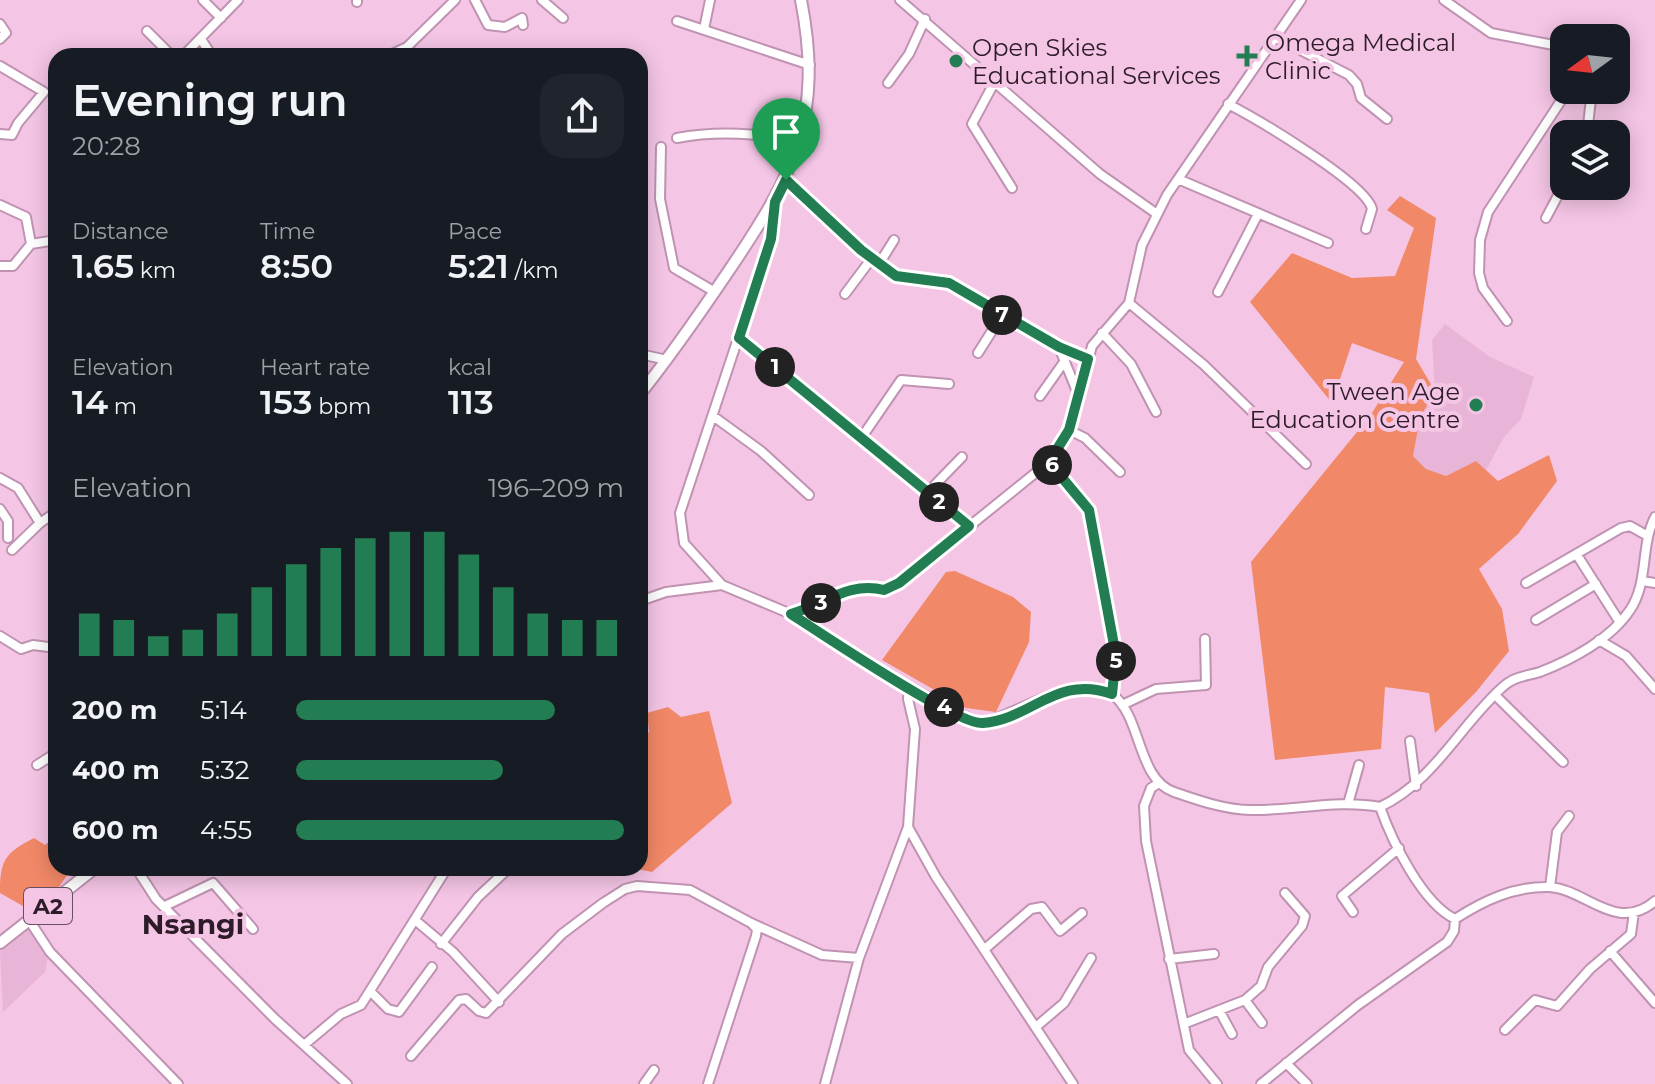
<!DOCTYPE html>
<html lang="en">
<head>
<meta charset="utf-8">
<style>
	:root { --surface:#171b24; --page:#20242c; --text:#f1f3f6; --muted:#9ea1a6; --accent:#237d52 }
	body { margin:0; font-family:Montserrat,sans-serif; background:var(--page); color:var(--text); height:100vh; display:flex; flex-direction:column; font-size:30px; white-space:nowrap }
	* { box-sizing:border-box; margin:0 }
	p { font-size:26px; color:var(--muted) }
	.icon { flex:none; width:44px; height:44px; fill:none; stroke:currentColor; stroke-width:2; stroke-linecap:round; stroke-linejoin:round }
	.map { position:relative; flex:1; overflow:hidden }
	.drawer { position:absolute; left:48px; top:48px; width:600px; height:828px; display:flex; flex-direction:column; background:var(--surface); border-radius:24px; box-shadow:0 4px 20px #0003 }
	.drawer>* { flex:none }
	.needle { width:52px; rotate:255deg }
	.fabs { position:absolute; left:1550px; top:24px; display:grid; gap:16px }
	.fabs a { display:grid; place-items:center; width:80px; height:80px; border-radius:16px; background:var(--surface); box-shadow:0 4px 20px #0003; font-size:40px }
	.pin { position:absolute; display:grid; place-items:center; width:68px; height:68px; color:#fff; margin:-82px -34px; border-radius:50% 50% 50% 0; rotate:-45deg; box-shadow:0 0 8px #0007 }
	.pin .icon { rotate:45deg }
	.km { position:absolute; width:40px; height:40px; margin:-20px; border-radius:50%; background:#222; color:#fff; font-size:22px; line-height:40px; text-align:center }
	.round { display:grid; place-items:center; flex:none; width:84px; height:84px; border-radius:24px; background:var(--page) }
	.overview { display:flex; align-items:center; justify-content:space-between; height:136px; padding:0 24px }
	h1 { font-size:44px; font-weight:600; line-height:60px }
	.stats { display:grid; grid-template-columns:repeat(3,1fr); gap:12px; height:136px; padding:8px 24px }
	.stats div { display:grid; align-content:center }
	.stats b { font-size:34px; font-weight:600 }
	.stats small { font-size:22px; font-weight:400 }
	.stats p { font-size:22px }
	.chart { height:224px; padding:16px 24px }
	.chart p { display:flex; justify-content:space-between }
	.chart svg { width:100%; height:144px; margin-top:8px; stroke:var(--accent); stroke-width:6 }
	ul { padding:0 24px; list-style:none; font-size:26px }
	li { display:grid; grid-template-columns:128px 96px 1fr; align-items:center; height:60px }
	li i { height:20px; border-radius:10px; background:var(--accent) }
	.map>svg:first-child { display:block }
	.built { fill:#e8b5d8 }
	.green { fill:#f18867 }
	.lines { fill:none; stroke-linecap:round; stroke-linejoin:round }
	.minor-casing { stroke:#bf93b1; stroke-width:12 }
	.major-casing { stroke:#bf93b1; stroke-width:14 }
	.minor { stroke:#fff; stroke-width:8 }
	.major { stroke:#fff; stroke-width:10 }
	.route-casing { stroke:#fff; stroke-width:16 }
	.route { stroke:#237d52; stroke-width:10 }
	.poi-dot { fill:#237d52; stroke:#f4c5e5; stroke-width:3 }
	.labels { text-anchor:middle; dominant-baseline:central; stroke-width:8; stroke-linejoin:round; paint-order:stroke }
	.shield { fill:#f4c5e5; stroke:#694f61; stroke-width:2 }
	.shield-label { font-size:22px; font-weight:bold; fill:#2d1c28 }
	.poi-label { font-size:24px; fill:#2d1c28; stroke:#f4c5e5; text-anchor:start }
	.quarter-label { font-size:28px; font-weight:bold; fill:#2d1c28; stroke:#f4c5e5 }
</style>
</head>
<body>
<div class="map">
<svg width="1655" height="1084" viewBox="0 0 1655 1084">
	<rect width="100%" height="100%" fill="#f4c5e5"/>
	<path class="built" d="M1445 324 1490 357 1534 377 1521 419 1504 437 1486 470 1476 461 1446 476 1425 469 1413 456 1420 418 1435 391 1432 340Z
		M31 927 48 957 45 972 3 1012 0 951Z"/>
	<path class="green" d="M1400 196 1436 218 1416 359 1435 391 1420 418 1413 456 1426 469 1446 476 1476 461 1498 481 1549 455 1557 481 1518 534 1479 569 1502 609 1509 651 1476 692 1435 733 1429 693 1385 687 1381 749 1275 760 1251 562 1370 416 1404 362 1352 343 1332 403 1250 302 1292 253 1352 278 1395 276 1414 228 1387 210Z
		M955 571 1013 597 1031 612 1029 642 996 712 966 708 882 660 946 572Z
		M668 707 681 717 709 711 732 803 652 872 632 868H640V737L649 732 647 713Z
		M56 836V868H72L59 887 30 910 0 893C0 860 5 853 34 838L45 845Z"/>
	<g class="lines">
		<g class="minor-casing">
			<path id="minor" d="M203 0 221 18
				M357 0V2
				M475 0 488 25 505 27 522 18 523 25
				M542 0 563 18
				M900 0 1100 174 1157 214
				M1444 0 1491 33 1564 47
				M677 21 810 65
				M0 24 6 33 0 39
				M704 29 710 0
				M147 31 172 56
				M1275 37 1349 75 1357 84 1361 98 1387 119
				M201 39 212 56
				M183 56 238 0
				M388 56 407 47 455 0
				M0 66 44 92 18 123 12 135 0 134
				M888 83 909 54 925 19
				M994 83 972 124 1012 188
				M1228 104C1255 118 1366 183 1372 209L1366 229
				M1587 134 1592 90
				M677 138C718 130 759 134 800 140
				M661 147 660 199 674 268 715 292
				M1178 179 1328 243
				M786 180 861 250 896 276 949 283 1059 347 1088 359
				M775 202 771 239 680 513 684 543 722 585 791 614 909 687 980 724C1015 716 1079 669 1113 695 1142 717 1137 779 1174 792 1197 800 1226 810 1251 810 1295 811 1337 799 1380 807 1392 841 1422 903 1455 919 1483 901 1514 886 1549 887 1586 889 1616 934 1655 901
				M0 205 26 217 31 244
				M1546 218 1564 184
				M879 264 894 240
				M0 266H13L31 244 56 240
				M1218 292 1258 214
				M845 294 872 258
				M1129 303 1204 365 1306 464
				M1507 321 1483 288 1479 273 1480 240 1488 212 1568 90
				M1102 333 1131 364 1156 412
				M739 338 969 526
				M1059 347 1078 394
				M978 353 1002 315
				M640 354 667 360
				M1040 396 1064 362
				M713 416 761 451 809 495
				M1069 430 1085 438 1120 472
				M862 437 901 380 949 384
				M0 478 18 488 40 523 12 550
				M927 493 962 457
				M0 509 8 521V538
				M40 523 56 512
				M1577 555 1619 621
				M1642 581 1655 583
				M1526 583 1621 528 1630 526 1646 535
				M640 601 666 592 722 585
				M791 614C825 605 849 581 884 590L899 583 1049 462
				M1536 620 1596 584
				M0 636 21 649 33 645 56 648
				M1599 640 1626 656 1655 689
				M1112 694 1116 656 1089 510 1049 462 1069 430 1092 346 1129 303 1142 245 1167 195 1301 0
				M1495 695 1563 762
				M1122 705 1156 689 1206 685 1205 639
				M1410 741 1416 786
				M37 765 56 753
				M1159 783 1151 788 1144 806 1146 841 1189 1050 1217 1084
				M1348 804 1359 765
				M1380 807C1426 785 1450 743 1484 706 1492 698 1501 686 1511 681 1519 676 1531 675 1540 672 1571 660 1611 639 1630 610 1649 582 1640 546 1655 517
				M908 827 936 877 1073 1084
				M136 868 156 899 275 1019 347 1084
				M1550 887 1557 832 1569 816
				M165 906 213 883 253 929
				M1353 912 1342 896 1399 848
				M29 920 50 952 178 1084
				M415 920 453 952 499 1002
				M441 944 478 897 509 868
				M986 948 1031 909 1042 907 1060 931 1082 913
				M1610 951 1655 1003
				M1169 959 1214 954
				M371 992 388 1009 399 1012 432 967
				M1245 1000 1262 1023
				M1219 1010 1232 1034
				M1186 1023 1245 1000 1261 986 1268 967 1302 926 1305 916 1285 893
				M1037 1026 1064 1003 1091 958
				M1505 1030 1535 1000 1557 1006 1590 969 1631 934 1634 912
				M304 1045 341 1014 361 1005 447 868
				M411 1056 459 1000 466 999 479 1011 486 1013 562 934 603 903 625 889 637 886 690 890 751 923 822 955 859 958 908 827 915 729 908 699 909 687
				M1286 1063 1307 1084
				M644 1084 654 1070
				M708 1084 756 936 757 929 751 923
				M825 1084 859 958
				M1261 1084 1358 1005 1447 942 1454 931 1455 919"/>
		</g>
		<g class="major-casing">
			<path id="major" d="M640 394C672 354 701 312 730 269 794 174 824 118 801 0
				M0 943 95 868"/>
		</g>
		<use href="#minor" class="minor"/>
		<use href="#major" class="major"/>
	</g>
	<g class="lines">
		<g class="route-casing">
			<path id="route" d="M786 180 861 250 896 276 949 283 1059 347 1088 359 1069 430 1049 462 1089 510 1116 656 1112 694C1057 674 1032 719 983 723 958 726 821 633 791 614 825 604 849 581 884 590L899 583 969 526 739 338 771 239 775 202Z"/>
		</g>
		<use href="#route" class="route"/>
	</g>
	<g class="poi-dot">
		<path d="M1243 44h8v8h8v8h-8v8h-8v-8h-8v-8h8z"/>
		<circle cx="956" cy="61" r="8"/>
		<circle cx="1476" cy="405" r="8"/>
	</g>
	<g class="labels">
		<rect class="shield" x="24" y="888" width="48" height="36" rx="6"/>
		<g class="shield-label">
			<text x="48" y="906">A2</text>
		</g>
		<g class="poi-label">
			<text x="1265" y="42">Omega Medical<tspan x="1265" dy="28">Clinic</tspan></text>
			<text x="972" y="47">Open Skies<tspan x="972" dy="28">Educational Services</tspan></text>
			<text x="1460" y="391" text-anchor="end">Tween Age<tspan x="1460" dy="28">Education Centre</tspan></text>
		</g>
		<g class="quarter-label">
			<text x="193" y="924">Nsangi</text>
		</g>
	</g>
</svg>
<div class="fabs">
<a><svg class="needle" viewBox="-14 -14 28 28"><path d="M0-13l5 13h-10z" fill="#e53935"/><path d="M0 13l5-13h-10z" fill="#9ea1a6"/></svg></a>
<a><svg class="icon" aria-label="layers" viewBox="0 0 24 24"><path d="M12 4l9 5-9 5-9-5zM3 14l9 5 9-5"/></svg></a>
</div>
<div class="pin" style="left:786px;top:180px;background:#1e9e55"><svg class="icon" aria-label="arrive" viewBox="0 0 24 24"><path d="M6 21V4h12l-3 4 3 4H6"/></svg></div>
<b class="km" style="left:775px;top:367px">1</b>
<b class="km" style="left:939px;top:502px">2</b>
<b class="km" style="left:821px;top:603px">3</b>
<b class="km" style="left:944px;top:707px">4</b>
<b class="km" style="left:1116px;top:661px">5</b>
<b class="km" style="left:1052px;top:465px">6</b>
<b class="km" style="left:1002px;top:315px">7</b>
<section class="drawer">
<div class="overview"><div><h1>Evening run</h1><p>20:28</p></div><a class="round"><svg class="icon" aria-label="share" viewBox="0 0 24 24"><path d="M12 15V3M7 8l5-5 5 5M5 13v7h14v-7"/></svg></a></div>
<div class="stats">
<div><p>Distance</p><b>1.65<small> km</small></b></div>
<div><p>Time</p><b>8:50</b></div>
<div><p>Pace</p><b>5:21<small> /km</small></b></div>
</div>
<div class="stats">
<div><p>Elevation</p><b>14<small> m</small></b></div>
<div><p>Heart rate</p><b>153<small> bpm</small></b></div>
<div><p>kcal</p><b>113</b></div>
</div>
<div class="chart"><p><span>Elevation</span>196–209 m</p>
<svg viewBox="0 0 160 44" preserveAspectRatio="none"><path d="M5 44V31M15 44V33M25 44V38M35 44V36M45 44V31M55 44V23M65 44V16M75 44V11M85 44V8M95 44V6M105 44V6M115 44V13M125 44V23M135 44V31M145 44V33M155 44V33"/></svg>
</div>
<ul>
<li><b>200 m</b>5:14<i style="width:79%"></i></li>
<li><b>400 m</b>5:32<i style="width:63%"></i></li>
<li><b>600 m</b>4:55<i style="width:100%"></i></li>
</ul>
</section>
</div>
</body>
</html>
